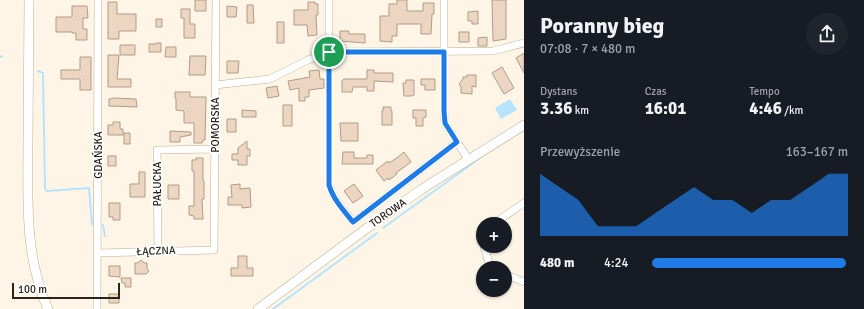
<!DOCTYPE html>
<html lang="pl">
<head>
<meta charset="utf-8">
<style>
	:root { --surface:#171b24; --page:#20242c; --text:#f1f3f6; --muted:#9ea1a6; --accent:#1f7be5 }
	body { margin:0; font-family:Signika,sans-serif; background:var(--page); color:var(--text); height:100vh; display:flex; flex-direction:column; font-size:15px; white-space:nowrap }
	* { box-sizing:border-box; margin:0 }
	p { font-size:13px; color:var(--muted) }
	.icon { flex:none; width:22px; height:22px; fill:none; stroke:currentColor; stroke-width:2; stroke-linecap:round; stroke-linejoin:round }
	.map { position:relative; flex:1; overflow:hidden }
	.side { display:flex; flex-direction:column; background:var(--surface); width:340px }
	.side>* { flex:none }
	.controls { position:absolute; left:476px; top:217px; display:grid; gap:8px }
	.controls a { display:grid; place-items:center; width:36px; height:36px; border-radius:50%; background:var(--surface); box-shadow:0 1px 3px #0004; font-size:20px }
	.scale { position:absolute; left:12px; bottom:10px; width:108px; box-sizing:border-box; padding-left:4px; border:2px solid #2a251b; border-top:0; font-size:11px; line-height:14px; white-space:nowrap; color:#2a251b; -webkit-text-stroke:3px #fff; paint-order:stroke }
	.pin { position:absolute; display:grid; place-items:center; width:34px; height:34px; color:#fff; margin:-17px; border:2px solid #fff; border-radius:50%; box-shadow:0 1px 4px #0007 }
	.round { display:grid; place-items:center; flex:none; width:42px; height:42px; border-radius:21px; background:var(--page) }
	.headline { display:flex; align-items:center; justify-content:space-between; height:68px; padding:0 16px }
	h1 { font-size:22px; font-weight:700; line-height:30px }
	.metrics { display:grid; grid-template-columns:repeat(3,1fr); gap:6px; height:68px; padding:4px 16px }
	.metrics div { display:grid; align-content:center }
	.metrics b { font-size:17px; font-weight:700 }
	.metrics small { font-size:11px; font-weight:400 }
	.metrics p { font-size:11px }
	.chart { height:112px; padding:8px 16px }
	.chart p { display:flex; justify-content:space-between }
	.chart svg { width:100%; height:72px; margin-top:4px; fill:var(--accent); opacity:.7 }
	ul { padding:0 16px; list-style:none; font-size:13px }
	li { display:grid; grid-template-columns:64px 48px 1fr; align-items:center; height:30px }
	li i { height:10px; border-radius:5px; background:var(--accent) }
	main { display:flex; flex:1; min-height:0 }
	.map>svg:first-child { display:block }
	.water { fill:#b6e3fe }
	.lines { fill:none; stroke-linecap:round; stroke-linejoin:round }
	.stream { stroke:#b6e3fe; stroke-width:2 }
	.building { fill:#edd6c1; stroke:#b19b87 }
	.street-casing { stroke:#bcae95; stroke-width:8 }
	.secondary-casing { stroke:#bcae95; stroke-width:10 }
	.street { stroke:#fff; stroke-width:7 }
	.secondary { stroke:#fff; stroke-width:9 }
	.route-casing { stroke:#fff; stroke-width:8 }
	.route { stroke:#1f7be5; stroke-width:5 }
	.labels { text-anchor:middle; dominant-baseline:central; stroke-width:4; stroke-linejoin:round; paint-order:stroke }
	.street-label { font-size:11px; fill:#2a251b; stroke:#fff }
</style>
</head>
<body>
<main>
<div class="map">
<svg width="524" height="309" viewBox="0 0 524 309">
	<rect width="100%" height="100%" fill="#fef5e6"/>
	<path class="water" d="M510 99 517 110 501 119 495 108Z"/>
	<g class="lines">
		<path class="stream" d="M0 56 2 57
			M38 71 43 73 45 189 47 191 89 188 92 224
			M103 225 105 236
			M383 228 484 155
			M273 309 377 233"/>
	</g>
	<path class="building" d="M195 0H206V11H195Z
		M397 0H407V11H423V3H434V14H432L431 34H421V24H397V36H392V42L380 41V16H389V4H397Z
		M492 0H506V39L493 41Z
		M108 2H117V14H136V31H119V39H108Z
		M308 2H315V4H318V15H316L317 35 308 36 307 25H294V10H308Z
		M247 5H253L254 23H247Z
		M72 6H87L88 18H83V29H87V40H76V33H72V32H56V17H72Z
		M227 6 237 7 236 17H227Z
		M181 9H190V24H195V38H184V18H181Z
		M478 11V24H472V21H468V12Z
		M156 19H162V27H156Z
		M277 22H284V43H277Z
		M340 31H349V34H365V43L340 41Z
		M459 32H469V42H459Z
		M487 37V46H478V38Z
		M156 43H161V52H149V44H156Z
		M120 45H135V55H120Z
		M166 47H176V57H165Z
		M524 53V73L516 58Z
		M108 55H119L117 79H131V87H108Z
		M190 56H206L205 75H189Z
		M80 57H91V90H80V79H61V70H80Z
		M227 61H239L238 73H227Z
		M502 67 514 88 504 94 492 73Z
		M319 70 320 79H324V88L309 90V97H305V101H299V88L290 90 288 81 310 77 309 71Z
		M367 70H374V73H393V82L374 81V91H367V87H353L352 92H342V81L344 79H367Z
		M467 75H476V87L472 86V94L461 93V86L459 84 463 79V77H467Z
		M421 79H435V90H425V85H421Z
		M406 80H414V95L412 96H404L403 83H406Z
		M277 86 279 96 268 98 266 88Z
		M175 92H190V97H206L205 140H203L202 143H194V123H184V111L176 110V98H175Z
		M114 98 136 99 137 107 109 106V99Z
		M283 105H292V126H283Z
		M383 107H391V111H392V125H382V111H383Z
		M242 110 256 111V117H242Z
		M413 110H426V117L423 118V126H416V118H413Z
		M227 119H236V132H227Z
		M113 122H120V129H123V135H108V125H113Z
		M340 123H358V141H341Z
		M170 131 191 132V135L180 137V142H170Z
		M124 133H130V144H124Z
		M247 141V149H250V156H247V165H238V160H232V154H238V148Z
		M343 152H354V158H367V155H373V164H342Z
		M404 152 411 162 396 173 397 174 389 180 388 178 384 181 376 170 388 161 389 163 398 157Z
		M108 156H116V166H108Z
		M196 158H203V181H204V199H202L203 219H194V216L189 215V206H194V171H192V160H196Z
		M139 172H145V197H130V184H139Z
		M240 184V189L250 188 251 207 242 208V205H228V197H232L231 185Z
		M354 184 363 196 353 203 344 191Z
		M168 185H179V199H168Z
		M109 203H120V220H113V217H109Z
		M238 256H247V268H253V276H231V268H238Z
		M141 260 144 263H147V269L149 271 146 274H135V263H138Z
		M109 266H120V277L109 276Z
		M121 278H131V287H125V283H122Z
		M109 294H119V303H109Z"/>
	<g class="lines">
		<g class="street-casing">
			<path id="street" d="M329 0V185C333 199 344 210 353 222L457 142
				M444 0V111L445 123 468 159
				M215 85 270 79 308 60 329 52 493 51 524 43
				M493 224 524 203
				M484 246 489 263 495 268
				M158 251 157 150 214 149
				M98 253 214 250 216 0
				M505 274 524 282
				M97 309 98 0"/>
		</g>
		<g class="secondary-casing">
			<path id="secondary" d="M29 0C29 47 28 94 28 141 28 198 24 255 48 309
				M258 309 374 223 422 189 524 125"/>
		</g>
		<use href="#street" class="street"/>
		<use href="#secondary" class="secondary"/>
	</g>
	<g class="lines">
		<g class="route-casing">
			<path id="route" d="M329 52H444V111L445 123 457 142 353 222C344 211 333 199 329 185Z"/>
		</g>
		<use href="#route" class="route"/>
	</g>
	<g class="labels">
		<g class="street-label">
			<text transform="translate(215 125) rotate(-90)">POMORSKA</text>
			<text transform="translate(98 155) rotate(-90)">GDAŃSKA</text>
			<text transform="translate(157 184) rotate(-90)">PAŁUCKA</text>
			<text transform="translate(388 213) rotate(-35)">TOROWA</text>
			<text transform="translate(156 251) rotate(-2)">ŁĄCZNA</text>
		</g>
	</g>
</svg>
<div class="controls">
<a>+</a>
<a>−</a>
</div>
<div class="scale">100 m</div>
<div class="pin" style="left:329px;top:52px;background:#1e9e55"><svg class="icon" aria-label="arrive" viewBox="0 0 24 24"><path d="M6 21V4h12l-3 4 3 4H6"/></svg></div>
</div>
<section class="side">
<div class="headline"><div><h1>Poranny bieg</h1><p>07:08 · 7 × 480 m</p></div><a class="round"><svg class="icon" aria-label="share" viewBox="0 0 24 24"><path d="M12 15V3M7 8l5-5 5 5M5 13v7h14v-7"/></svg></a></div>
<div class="metrics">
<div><p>Dystans</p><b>3.36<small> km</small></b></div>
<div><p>Czas</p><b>16:01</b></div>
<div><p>Tempo</p><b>4:46<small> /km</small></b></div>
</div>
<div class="chart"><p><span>Przewyższenie</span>163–167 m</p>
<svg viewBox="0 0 160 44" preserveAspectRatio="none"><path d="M0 44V6L10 14L20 22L30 38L40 38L50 38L60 30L70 22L80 14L90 22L100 22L110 30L120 22L130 22L140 14L150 6L160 6V44z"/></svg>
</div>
<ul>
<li><b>480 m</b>4:24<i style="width:99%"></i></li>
</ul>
</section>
</main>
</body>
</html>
